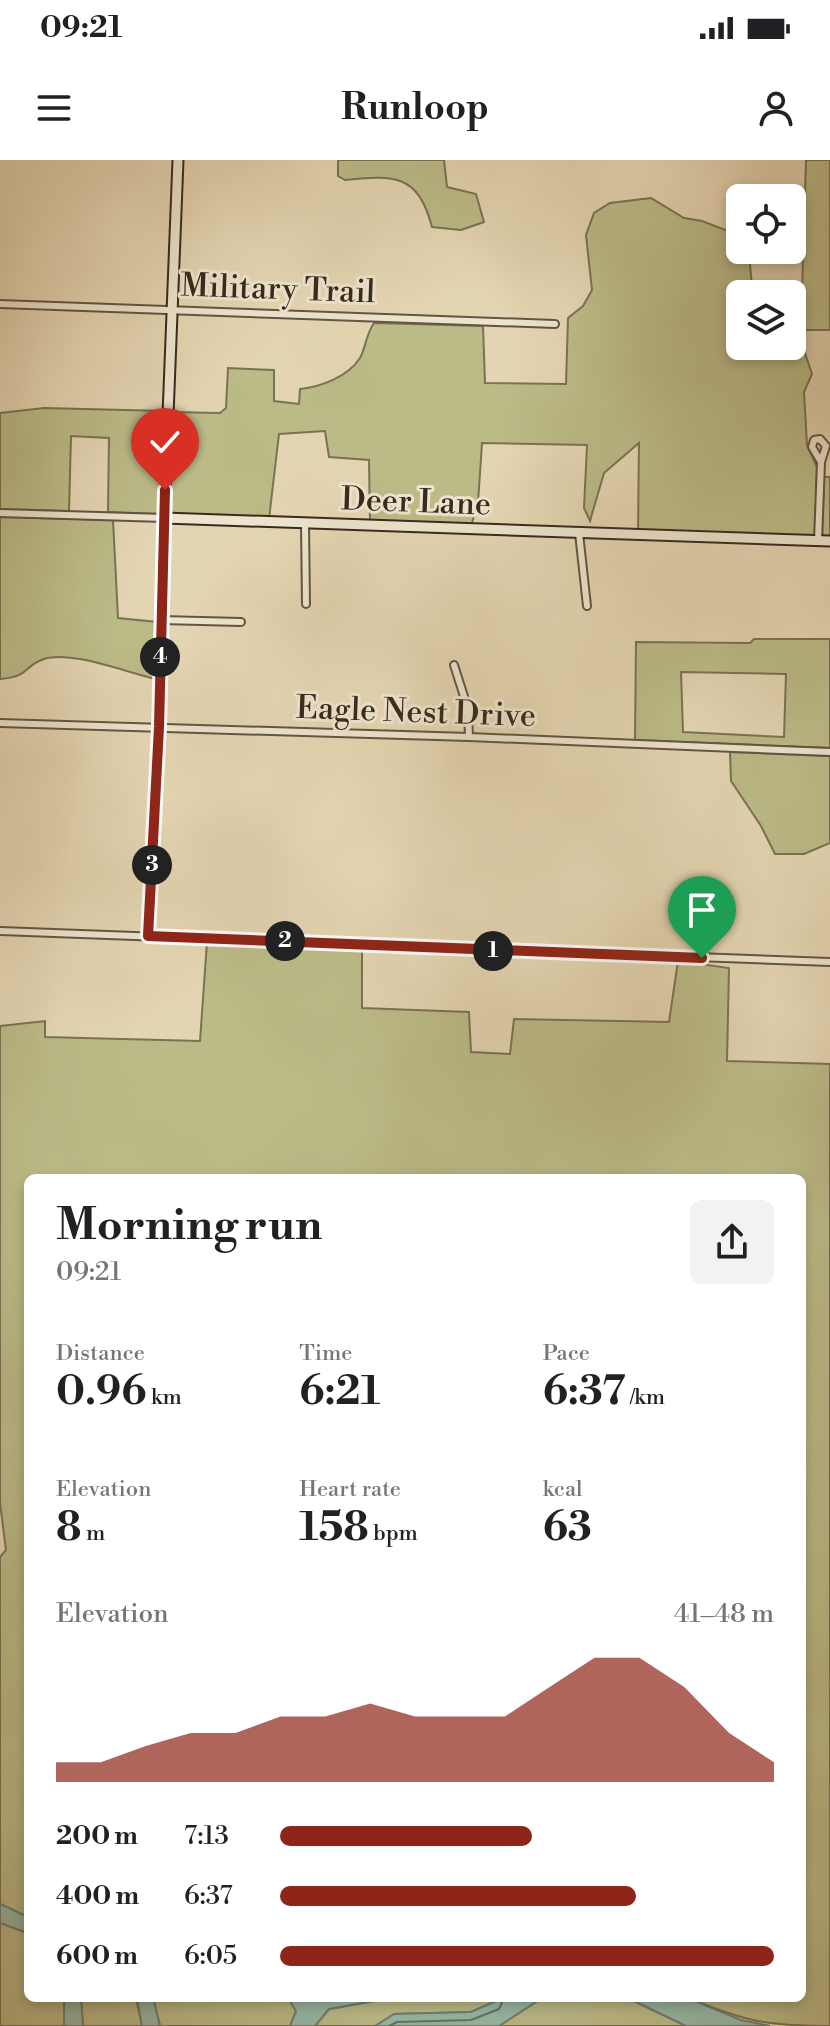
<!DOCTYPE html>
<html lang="en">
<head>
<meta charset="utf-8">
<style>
	:root { --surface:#fff; --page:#f2f2f2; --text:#202124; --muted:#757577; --accent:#8f2418 }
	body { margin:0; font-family:"Libre Bodoni",serif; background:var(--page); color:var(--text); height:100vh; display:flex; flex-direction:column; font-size:30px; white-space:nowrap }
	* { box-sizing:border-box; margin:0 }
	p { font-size:26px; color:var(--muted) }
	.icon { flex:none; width:44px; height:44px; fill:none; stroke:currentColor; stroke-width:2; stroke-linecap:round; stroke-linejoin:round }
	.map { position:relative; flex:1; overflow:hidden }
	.sheet { position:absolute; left:24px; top:1014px; width:782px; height:828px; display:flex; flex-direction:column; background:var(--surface); border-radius:12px; box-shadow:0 4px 12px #0003 }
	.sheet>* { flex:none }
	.controls { position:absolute; left:726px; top:24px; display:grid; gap:16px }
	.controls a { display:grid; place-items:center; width:80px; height:80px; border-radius:12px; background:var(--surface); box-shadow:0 4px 12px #0003; font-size:40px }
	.pin { position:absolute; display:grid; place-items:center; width:68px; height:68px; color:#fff; margin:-82px -34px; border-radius:50% 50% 50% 0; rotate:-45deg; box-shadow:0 0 8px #0007 }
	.pin .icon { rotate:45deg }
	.km { position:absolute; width:40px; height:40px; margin:-20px; border-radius:50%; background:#222; color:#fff; font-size:22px; line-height:40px; text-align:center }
	.round { display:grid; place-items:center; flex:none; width:84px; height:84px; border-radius:12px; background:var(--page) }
	.head { display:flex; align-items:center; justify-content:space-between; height:136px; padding:0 32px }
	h1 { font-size:44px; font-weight:700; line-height:60px }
	.figures { display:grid; grid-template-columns:repeat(3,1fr); gap:12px; height:136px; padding:8px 32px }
	.figures div { display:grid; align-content:center }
	.figures b { font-size:40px; font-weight:700 }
	.figures small { font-size:22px; font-weight:400 }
	.figures p { font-size:22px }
	.chart { height:224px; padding:16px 32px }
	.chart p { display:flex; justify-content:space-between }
	.chart svg { width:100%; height:144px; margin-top:8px; fill:var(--accent); opacity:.7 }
	ul { padding:0 32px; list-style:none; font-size:26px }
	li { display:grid; grid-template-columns:128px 96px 1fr; align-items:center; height:60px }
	li i { height:20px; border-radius:10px; background:var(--accent) }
	.status { display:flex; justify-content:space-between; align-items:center; height:56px; padding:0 40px; background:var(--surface); direction:ltr }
	.status svg { height:22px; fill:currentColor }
	header { display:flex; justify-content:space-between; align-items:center; height:104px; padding:0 32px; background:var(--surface); font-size:36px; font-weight:700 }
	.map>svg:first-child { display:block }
	.green { fill:#bb8; stroke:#7a7253; stroke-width:2; fill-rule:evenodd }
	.water { fill:#96b9a8; stroke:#708071; stroke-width:2 }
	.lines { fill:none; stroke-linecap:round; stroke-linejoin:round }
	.shore { stroke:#677263; stroke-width:2 }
	.street-casing { stroke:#635543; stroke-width:10 }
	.secondary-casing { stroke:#382a1e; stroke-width:13 }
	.street { stroke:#ede4cd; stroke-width:6 }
	.secondary { stroke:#ede4cd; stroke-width:9 }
	.route-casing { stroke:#fff; stroke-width:16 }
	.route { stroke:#8f2418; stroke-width:10 }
	.labels { text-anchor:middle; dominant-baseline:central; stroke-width:6; stroke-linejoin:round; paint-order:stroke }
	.street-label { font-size:32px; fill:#382a1e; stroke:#ede4cd }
</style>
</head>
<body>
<div class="status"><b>09:21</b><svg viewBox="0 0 49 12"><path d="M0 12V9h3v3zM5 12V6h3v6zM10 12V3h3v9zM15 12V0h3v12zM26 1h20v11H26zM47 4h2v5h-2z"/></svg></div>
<header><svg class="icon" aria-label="menu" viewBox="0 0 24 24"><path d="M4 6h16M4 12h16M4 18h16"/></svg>Runloop<svg class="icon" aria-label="person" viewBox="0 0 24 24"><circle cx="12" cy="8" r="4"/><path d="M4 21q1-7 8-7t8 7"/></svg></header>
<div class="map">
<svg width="830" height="1866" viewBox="0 0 830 1866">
	<rect width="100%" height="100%" fill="#e4d5b2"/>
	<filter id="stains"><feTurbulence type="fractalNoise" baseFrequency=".0025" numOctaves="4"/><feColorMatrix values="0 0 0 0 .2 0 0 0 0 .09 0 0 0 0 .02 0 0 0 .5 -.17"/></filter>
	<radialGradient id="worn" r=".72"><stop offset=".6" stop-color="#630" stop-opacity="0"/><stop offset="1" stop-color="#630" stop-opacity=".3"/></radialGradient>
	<path class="green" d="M338 0H444L447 27 476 34 484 62 461 70 432 67C418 14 395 15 345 20L338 16Z
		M806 0H830V170H797L812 214 804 232 807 285 817 307 815 377 638 371 639 283 604 313 590 361 584 348 587 285 482 283 478 343 471 366 370 363 369 300 329 297 325 271 279 274 269 359 167 354 171 252 220 253 226 248 228 208 274 210V241L299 244 300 229C320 227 348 217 360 198 366 187 366 174 374 163L483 166 485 223 566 224 568 158 583 146 592 130 586 75 594 53 610 43 651 38 684 58 702 61 728 71 740 84V90L749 93 752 127 802 132ZM740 134H792V186H740Z
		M44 248 164 251 160 354 108 352 109 278 71 276 69 351 0 349V253Z
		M824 317H830V377H822Z
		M0 357 113 360 118 458 157 462 156 519C128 513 71 490 44 499 23 506 30 517 0 519Z
		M754 479H830V588L635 580 636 482 750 483ZM681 512 786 514 784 577 683 572Z
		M730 592 830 596V683L804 694H775L761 666 731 621Z
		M207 782 362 789V848L469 852 471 892 510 894 514 859 669 862 678 801 729 808 727 901 830 904V1866C767 1866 747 1862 688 1838H802V1018H28V1757L0 1744V1397L6 1390 0 1343V866L45 861V877L200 881Z
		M0 1763 28 1773V1838H64V1866H0Z
		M81 1838H136L142 1866H83Z
		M153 1838H288L296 1851 290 1866H160Z
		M391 1838H503L471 1852 395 1854 375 1866H315L329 1849Z
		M542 1838H628L686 1866H499Z"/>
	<path class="water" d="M0 1744 28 1757V1773L0 1763Z
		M64 1838H81L83 1866H64Z
		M137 1838H153L160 1866H142Z
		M288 1838H391L329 1849 315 1866H290L296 1851Z
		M503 1838H542L499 1866H375L394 1854 471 1852Z
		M628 1838H688L741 1860 770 1866H686Z"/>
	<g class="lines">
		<path class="shore" d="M389 1866 397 1862 471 1860 499 1849 504 1838"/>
		<g class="street-casing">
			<path id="street" d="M0 144 555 164
				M0 353 164 358 159 567 148 776
				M305 364 306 444
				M579 373 587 446
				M818 381 821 302 826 286 820 279 814 280 812 287 821 302
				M161 460 241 462
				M454 505 468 549 469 577
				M0 563 469 577 830 592
				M0 771 830 802"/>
		</g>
		<g class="secondary-casing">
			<path id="secondary" d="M178 0 164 358 830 381"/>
		</g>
		<use href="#street" class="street"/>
		<use href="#secondary" class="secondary"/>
	</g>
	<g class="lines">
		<g class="route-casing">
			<path id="route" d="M165 330 159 567 148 776 702 798"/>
		</g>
		<use href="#route" class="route"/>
	</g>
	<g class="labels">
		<g class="street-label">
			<text transform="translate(278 129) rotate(2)">Military Trail</text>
			<text transform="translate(416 342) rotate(2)">Deer Lane</text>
			<text transform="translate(416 552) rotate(2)">Eagle Nest Drive</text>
		</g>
	</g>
	<rect width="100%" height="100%" filter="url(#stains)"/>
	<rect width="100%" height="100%" fill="url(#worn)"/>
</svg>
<div class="controls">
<a><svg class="icon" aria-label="locate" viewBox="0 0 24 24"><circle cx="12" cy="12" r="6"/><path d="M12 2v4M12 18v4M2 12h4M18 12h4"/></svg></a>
<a><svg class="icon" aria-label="layers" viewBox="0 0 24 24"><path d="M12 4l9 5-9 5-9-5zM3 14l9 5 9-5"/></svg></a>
</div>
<div class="pin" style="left:702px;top:798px;background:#1e9e55"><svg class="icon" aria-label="arrive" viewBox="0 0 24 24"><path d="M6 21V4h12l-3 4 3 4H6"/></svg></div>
<div class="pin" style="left:165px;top:330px;background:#d93025"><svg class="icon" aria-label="check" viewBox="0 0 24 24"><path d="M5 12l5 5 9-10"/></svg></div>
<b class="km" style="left:493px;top:791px">1</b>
<b class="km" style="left:285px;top:781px">2</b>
<b class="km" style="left:152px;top:705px">3</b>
<b class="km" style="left:160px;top:497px">4</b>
<section class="sheet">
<div class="head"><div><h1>Morning run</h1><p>09:21</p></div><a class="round"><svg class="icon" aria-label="share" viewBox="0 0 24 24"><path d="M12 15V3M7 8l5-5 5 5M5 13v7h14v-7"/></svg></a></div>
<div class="figures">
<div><p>Distance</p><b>0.96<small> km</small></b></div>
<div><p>Time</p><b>6:21</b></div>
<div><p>Pace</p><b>6:37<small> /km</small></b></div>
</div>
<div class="figures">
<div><p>Elevation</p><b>8<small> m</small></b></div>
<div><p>Heart rate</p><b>158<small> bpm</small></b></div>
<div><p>kcal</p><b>63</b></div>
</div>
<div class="chart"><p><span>Elevation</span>41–48 m</p>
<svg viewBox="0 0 160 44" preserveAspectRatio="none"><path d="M0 44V38L10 38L20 33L30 29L40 29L50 24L60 24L70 20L80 24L90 24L100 24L110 15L120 6L130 6L140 15L150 29L160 38V44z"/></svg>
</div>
<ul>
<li><b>200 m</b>7:13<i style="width:51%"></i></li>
<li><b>400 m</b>6:37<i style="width:72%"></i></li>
<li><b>600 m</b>6:05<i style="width:100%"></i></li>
</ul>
</section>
</div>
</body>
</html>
